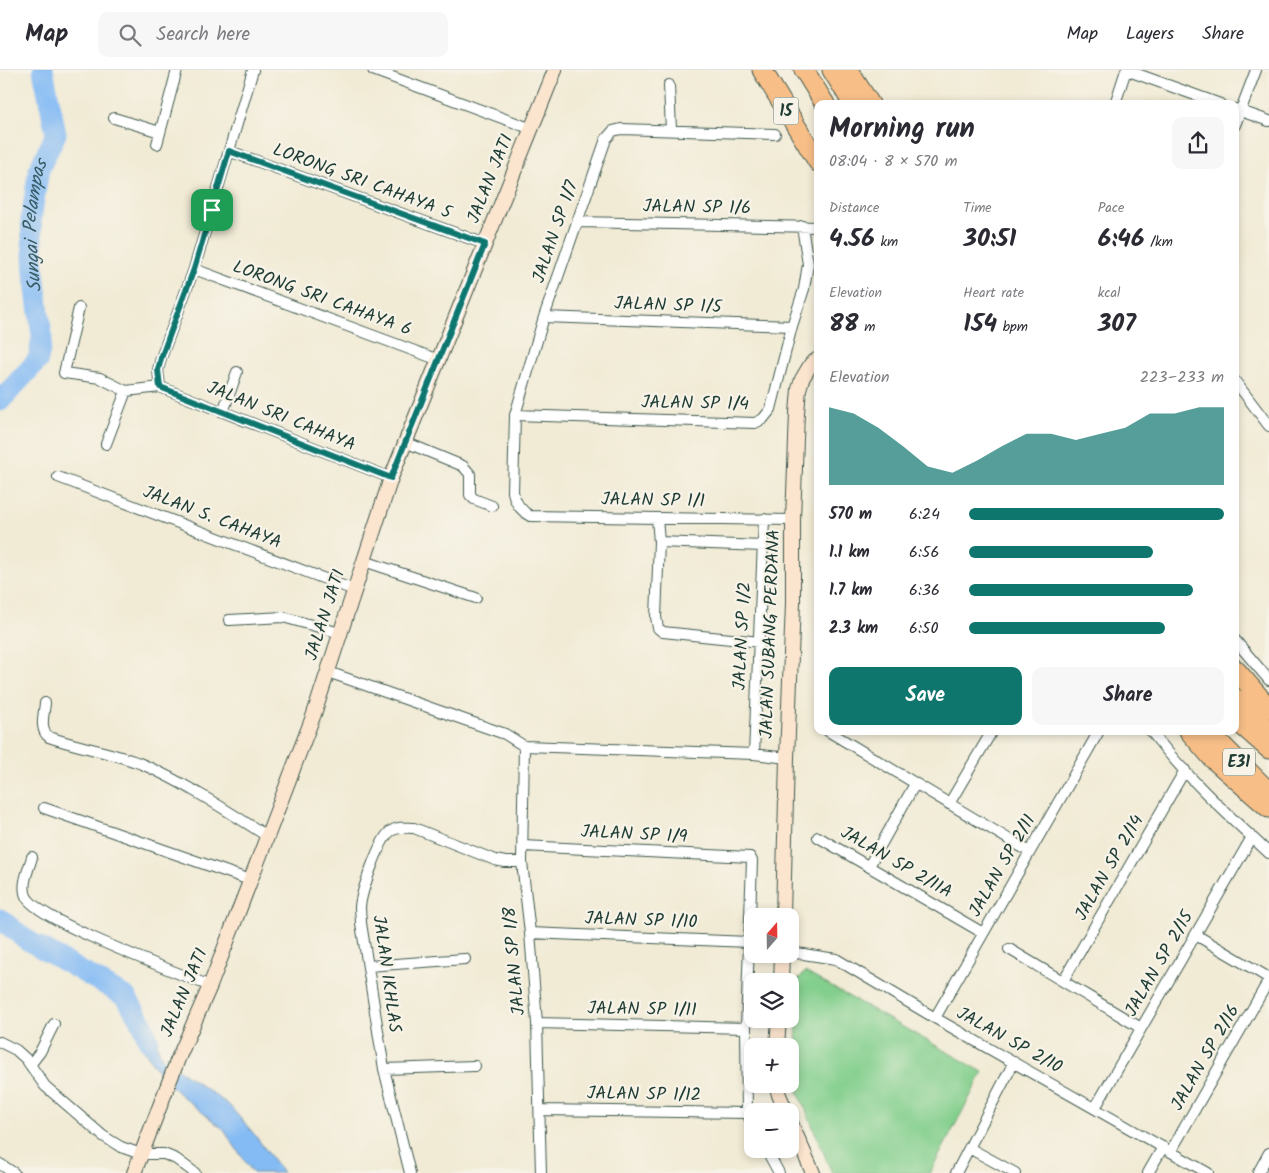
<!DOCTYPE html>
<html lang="en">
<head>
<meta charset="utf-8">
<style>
	:root { --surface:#fff; --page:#f7f7f7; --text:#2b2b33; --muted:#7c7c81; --line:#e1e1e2; --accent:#0f766e }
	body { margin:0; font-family:Kalam,sans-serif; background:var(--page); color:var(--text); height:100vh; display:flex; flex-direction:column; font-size:19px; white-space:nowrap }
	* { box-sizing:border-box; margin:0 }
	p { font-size:16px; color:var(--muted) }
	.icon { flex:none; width:28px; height:28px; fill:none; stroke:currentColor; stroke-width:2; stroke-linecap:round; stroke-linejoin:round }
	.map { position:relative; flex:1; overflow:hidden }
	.drawer { position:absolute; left:814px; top:30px; width:425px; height:635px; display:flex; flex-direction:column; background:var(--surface); border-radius:10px; box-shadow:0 2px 8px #0003 }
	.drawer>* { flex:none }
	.needle { width:32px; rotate:20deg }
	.fabs { position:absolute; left:744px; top:838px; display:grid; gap:10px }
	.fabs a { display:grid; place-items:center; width:55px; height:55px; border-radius:10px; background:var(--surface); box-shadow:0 2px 8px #0003; font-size:25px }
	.pin { position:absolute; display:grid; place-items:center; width:42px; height:42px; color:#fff; margin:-21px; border-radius:10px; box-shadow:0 2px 8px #0006 }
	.round { display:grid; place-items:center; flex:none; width:52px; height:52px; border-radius:10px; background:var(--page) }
	.headline { display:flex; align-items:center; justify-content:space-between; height:85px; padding:0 15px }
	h1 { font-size:28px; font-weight:700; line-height:38px }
	.stats { display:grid; grid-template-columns:repeat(3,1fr); gap:8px; height:85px; padding:5px 15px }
	.stats div { display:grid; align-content:center }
	.stats b { font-size:25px; font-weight:700 }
	.stats small { font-size:14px; font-weight:400 }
	.stats p { font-size:14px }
	.chart { height:140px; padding:10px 15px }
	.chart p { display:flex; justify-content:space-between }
	.chart svg { width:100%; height:90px; margin-top:5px; fill:var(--accent); opacity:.7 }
	.primary-button { display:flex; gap:10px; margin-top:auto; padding:10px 15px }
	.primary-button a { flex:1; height:58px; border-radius:10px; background:var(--accent); color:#fff; font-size:20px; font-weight:700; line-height:58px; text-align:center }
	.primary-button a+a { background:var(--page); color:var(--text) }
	ul { padding:0 15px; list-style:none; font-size:16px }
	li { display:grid; grid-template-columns:80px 60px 1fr; align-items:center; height:38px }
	li i { height:12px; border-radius:6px; background:var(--accent) }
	header { display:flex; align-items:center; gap:30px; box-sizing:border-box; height:70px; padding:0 25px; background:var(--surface); border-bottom:1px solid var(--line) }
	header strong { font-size:24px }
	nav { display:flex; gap:28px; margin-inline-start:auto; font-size:18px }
	.search { width:350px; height:45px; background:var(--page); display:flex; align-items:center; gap:12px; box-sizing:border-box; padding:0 18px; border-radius:10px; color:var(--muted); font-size:19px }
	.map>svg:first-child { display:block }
	.green { fill:#83cf8d; stroke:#518660 }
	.water { fill:#85bbf4; stroke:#527c94 }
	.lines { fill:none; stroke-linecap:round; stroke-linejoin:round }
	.river { stroke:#85bbf4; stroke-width:21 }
	.street-casing { stroke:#3e574c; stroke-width:12 }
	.secondary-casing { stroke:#3e574c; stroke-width:16 }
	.highway-casing { stroke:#3e574c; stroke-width:21 }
	.street { stroke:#fff; stroke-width:10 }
	.secondary { stroke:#fce5cf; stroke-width:14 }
	.highway { stroke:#f7be87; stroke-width:19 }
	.route-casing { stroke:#fff; stroke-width:10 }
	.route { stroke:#0f766e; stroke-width:6 }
	.labels { text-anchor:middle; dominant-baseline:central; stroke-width:4.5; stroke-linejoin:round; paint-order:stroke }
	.shield { fill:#f7f3e8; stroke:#60746a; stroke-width:1 }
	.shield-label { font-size:16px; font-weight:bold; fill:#1f3d34 }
	.street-label { font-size:18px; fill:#1f3d34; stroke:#f7f3e8 }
	.water-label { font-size:19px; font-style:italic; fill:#385c64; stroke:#f7f3e8 }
</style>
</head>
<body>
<header>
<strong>Map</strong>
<div class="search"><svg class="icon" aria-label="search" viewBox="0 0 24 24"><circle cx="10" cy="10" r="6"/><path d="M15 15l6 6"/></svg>Search here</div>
<nav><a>Map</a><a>Layers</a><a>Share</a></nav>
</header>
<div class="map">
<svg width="1269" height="1103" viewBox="0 0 1269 1103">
	<rect width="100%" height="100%" fill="#f7f3e8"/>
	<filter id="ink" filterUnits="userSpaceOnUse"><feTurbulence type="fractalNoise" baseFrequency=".02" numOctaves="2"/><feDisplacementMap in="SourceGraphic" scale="10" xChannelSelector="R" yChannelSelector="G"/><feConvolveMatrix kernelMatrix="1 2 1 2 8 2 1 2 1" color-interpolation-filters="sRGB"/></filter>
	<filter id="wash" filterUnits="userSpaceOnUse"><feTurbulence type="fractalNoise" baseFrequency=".0096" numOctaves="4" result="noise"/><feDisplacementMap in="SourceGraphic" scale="20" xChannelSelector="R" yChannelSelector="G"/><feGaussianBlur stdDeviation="1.12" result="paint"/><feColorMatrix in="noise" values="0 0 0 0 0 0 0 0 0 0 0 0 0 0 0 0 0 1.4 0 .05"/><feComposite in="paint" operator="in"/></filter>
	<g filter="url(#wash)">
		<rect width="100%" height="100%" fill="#f1ebd5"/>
		<path class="green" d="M805 902 983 1002 930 1103H832L795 1014 798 909Z"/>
		<path class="water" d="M145 945 162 988 229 1035 254 1064 283 1103H253L223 1059 177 1022 159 1003 141 975 130 949 137 946Z"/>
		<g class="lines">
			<g class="river">
				<path id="s1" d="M0 331 38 290 42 267 34 203 31 149 39 99 56 64 43 0"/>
				<path d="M0 849 27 870 126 927 143 955 148 970"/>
			</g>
		</g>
	</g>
	<g filter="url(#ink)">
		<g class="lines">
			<g class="street-casing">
				<path id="street" d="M373 0 532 59
					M1126 0 1220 34
					M669 15 671 60
					M1115 34 1126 0
					M1235 39 1269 51
					M114 48 160 62
					M1235 55 1256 0
					M775 64 621 59 613 61 606 69 544 247 515 345 513 422C515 433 520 440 530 446L793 450
					M157 74 177 0
					M229 81 485 174
					M577 152 818 157
					M194 199 439 290
					M79 238 64 303 100 308 126 321 160 317 391 408
					M544 247 792 256
					M1235 311 1269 356
					M160 317 158 300 161 288 194 199 253 0
					M223 342 237 302
					M515 345 755 353 763 349 771 339 792 256 804 219 808 194 802 156
					M405 372 463 396 470 404V425L474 429 492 436
					M106 374 126 321
					M58 407 354 520
					M657 448 659 472 656 547 658 558 663 562 760 572
					M659 472 763 476
					M364 491 476 528
					M229 550 283 547 340 563
					M1235 570 1269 610
					M328 602 505 664 524 676 754 684 787 688
					M45 633C44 644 39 660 49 667 80 678 113 682 144 695 187 714 227 741 267 766
					M828 661 1030 782
					M1151 661C1185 706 1228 745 1269 783
					M524 676 522 792 530 863 537 953 541 1103
					M754 684 764 449
					M949 734 992 661
					M44 738 250 810
					M818 767 983 863
					M523 776 750 787 752 791 746 958 747 1043 752 1053
					M32 787C29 799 20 816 27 828 42 852 176 902 210 916
					M869 796 915 714
					M530 863 749 872
					M1196 865 1269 908
					M1009 879 1141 958
					M790 882 836 889 935 948 1208 1103
					M368 896 465 889
					M1063 911 1185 700
					M935 948 1099 661
					M537 953 746 958
					M0 972 16 980 26 989 45 1016 103 1066 121 1077 141 1084H164L176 1089 195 1103
					M30 995 40 982 54 954
					M384 999 475 996
					M1095 1038 1252 767
					M541 1040 747 1043
					M969 1078 1015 1103
					M766 1079 779 1103
					M1171 1081 1269 910
					M0 1094 14 1103
					M410 1103 384 999 361 853C361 848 360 842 360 837 361 823 380 767 391 761 399 756 406 758 414 758L495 790 505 792H522
					M956 1103 1014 992
					M1148 1103 1163 1077
					M1258 1103 1269 1083"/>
			</g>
			<g class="secondary-casing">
				<path id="secondary" d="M783 846 787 688 793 533V450L797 343 799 319 802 309 811 294 818 289
					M781 911 782 884
					M777 976 779 949
					M776 1014 779 1025 786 1041
					M790 1051 813 1103
					M134 1103 178 989 210 916 314 644 391 408 555 0"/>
			</g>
			<g class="highway-casing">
				<path id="highway" d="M762 0 818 92
					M804 0 825 34
					M832 0 853 34
					M848 0 870 34
					M1235 599 1269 638
					M1235 628 1269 661
					M1235 646 1244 657 1269 679
					M1189 661 1213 689 1269 738
					M1208 661 1269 722"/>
			</g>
			<use href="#street" class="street"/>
			<use href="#secondary" class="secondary"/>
			<use href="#highway" class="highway"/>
		</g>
	</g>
	<g class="lines" filter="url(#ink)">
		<g class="route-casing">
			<path id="route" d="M229 81 485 174 391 408 160 317 158 300 161 288 194 199Z"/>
		</g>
		<use href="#route" class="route"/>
	</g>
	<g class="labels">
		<g class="shield">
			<rect x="773.5" y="27.5" width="25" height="27" rx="4"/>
			<rect x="1223" y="678.5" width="32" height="27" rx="4"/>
		</g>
		<g class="shield-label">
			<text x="786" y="41">15</text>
			<text x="1239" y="692">E31</text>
		</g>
		<g class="street-label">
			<text transform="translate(491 109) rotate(-68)">JALAN JATI</text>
			<text transform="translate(362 112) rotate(20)">LORONG SRI CAHAYA 5</text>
			<text transform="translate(697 138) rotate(1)">JALAN SP 1/6</text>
			<text transform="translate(556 162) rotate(-71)">JALAN SP 1/7</text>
			<text transform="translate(322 229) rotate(20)">LORONG SRI CAHAYA 6</text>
			<text transform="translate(668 236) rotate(2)">JALAN SP 1/5</text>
			<text transform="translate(695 334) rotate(1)">JALAN SP 1/4</text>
			<text transform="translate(281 347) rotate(22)">JALAN SRI CAHAYA</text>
			<text transform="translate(653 431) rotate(1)">JALAN SP 1/1</text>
			<text transform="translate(212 448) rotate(21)">JALAN S. CAHAYA</text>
			<text transform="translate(326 545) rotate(-72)">JALAN JATI</text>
			<text transform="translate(771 564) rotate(-88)">JALAN SUBANG PERDANA</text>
			<text transform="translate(743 566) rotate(-87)">JALAN SP 1/2</text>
			<text transform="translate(634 765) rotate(3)">JALAN SP 1/9</text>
			<text transform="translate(896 793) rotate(30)">JALAN SP 2/11A</text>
			<text transform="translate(1003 796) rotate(-60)">JALAN SP 2/11</text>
			<text transform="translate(1110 798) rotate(-60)">JALAN SP 2/14</text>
			<text transform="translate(641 851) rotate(2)">JALAN SP 1/10</text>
			<text transform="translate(515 891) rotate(-95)">JALAN SP 1/8</text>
			<text transform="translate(1160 894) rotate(-60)">JALAN SP 2/15</text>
			<text transform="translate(386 904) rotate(82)">JALAN IKHLAS</text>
			<text transform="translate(185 923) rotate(-67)">JALAN JATI</text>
			<text transform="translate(642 940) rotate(1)">JALAN SP 1/11</text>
			<text transform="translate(1009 971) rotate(29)">JALAN SP 2/10</text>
			<text transform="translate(1206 988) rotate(-60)">JALAN SP 2/16</text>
			<text transform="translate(644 1025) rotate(1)">JALAN SP 1/12</text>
		</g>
		<g class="water-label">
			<text stroke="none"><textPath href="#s1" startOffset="191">Sungai Pelampas</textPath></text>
		</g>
	</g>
</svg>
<div class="fabs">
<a><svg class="needle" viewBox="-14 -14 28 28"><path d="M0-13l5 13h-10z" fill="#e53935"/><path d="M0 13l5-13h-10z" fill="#7c7c81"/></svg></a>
<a><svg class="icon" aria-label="layers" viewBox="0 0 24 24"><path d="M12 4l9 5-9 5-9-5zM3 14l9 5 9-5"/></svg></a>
<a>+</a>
<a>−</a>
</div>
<div class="pin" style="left:212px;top:140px;background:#1e9e55"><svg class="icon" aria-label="arrive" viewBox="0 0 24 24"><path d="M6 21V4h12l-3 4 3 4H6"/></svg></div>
<section class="drawer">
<div class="headline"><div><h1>Morning run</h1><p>08:04 · 8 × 570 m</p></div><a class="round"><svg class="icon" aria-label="share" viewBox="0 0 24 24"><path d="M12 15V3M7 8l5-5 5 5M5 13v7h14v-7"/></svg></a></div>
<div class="stats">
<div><p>Distance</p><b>4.56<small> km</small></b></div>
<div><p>Time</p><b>30:51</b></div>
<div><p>Pace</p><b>6:46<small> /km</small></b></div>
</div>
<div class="stats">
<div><p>Elevation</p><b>88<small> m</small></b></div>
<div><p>Heart rate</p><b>154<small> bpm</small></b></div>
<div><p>kcal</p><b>307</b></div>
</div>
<div class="chart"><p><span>Elevation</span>223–233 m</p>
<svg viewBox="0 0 160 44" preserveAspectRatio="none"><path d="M0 44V6L10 9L20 16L30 25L40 35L50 38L60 32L70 25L80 19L90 19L100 22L110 19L120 16L130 9L140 9L150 6L160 6V44z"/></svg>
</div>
<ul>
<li><b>570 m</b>6:24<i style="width:100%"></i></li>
<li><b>1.1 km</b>6:56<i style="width:72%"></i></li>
<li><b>1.7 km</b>6:36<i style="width:88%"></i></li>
<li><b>2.3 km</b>6:50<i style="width:77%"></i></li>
</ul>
<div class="primary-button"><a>Save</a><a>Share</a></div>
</section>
</div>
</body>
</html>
